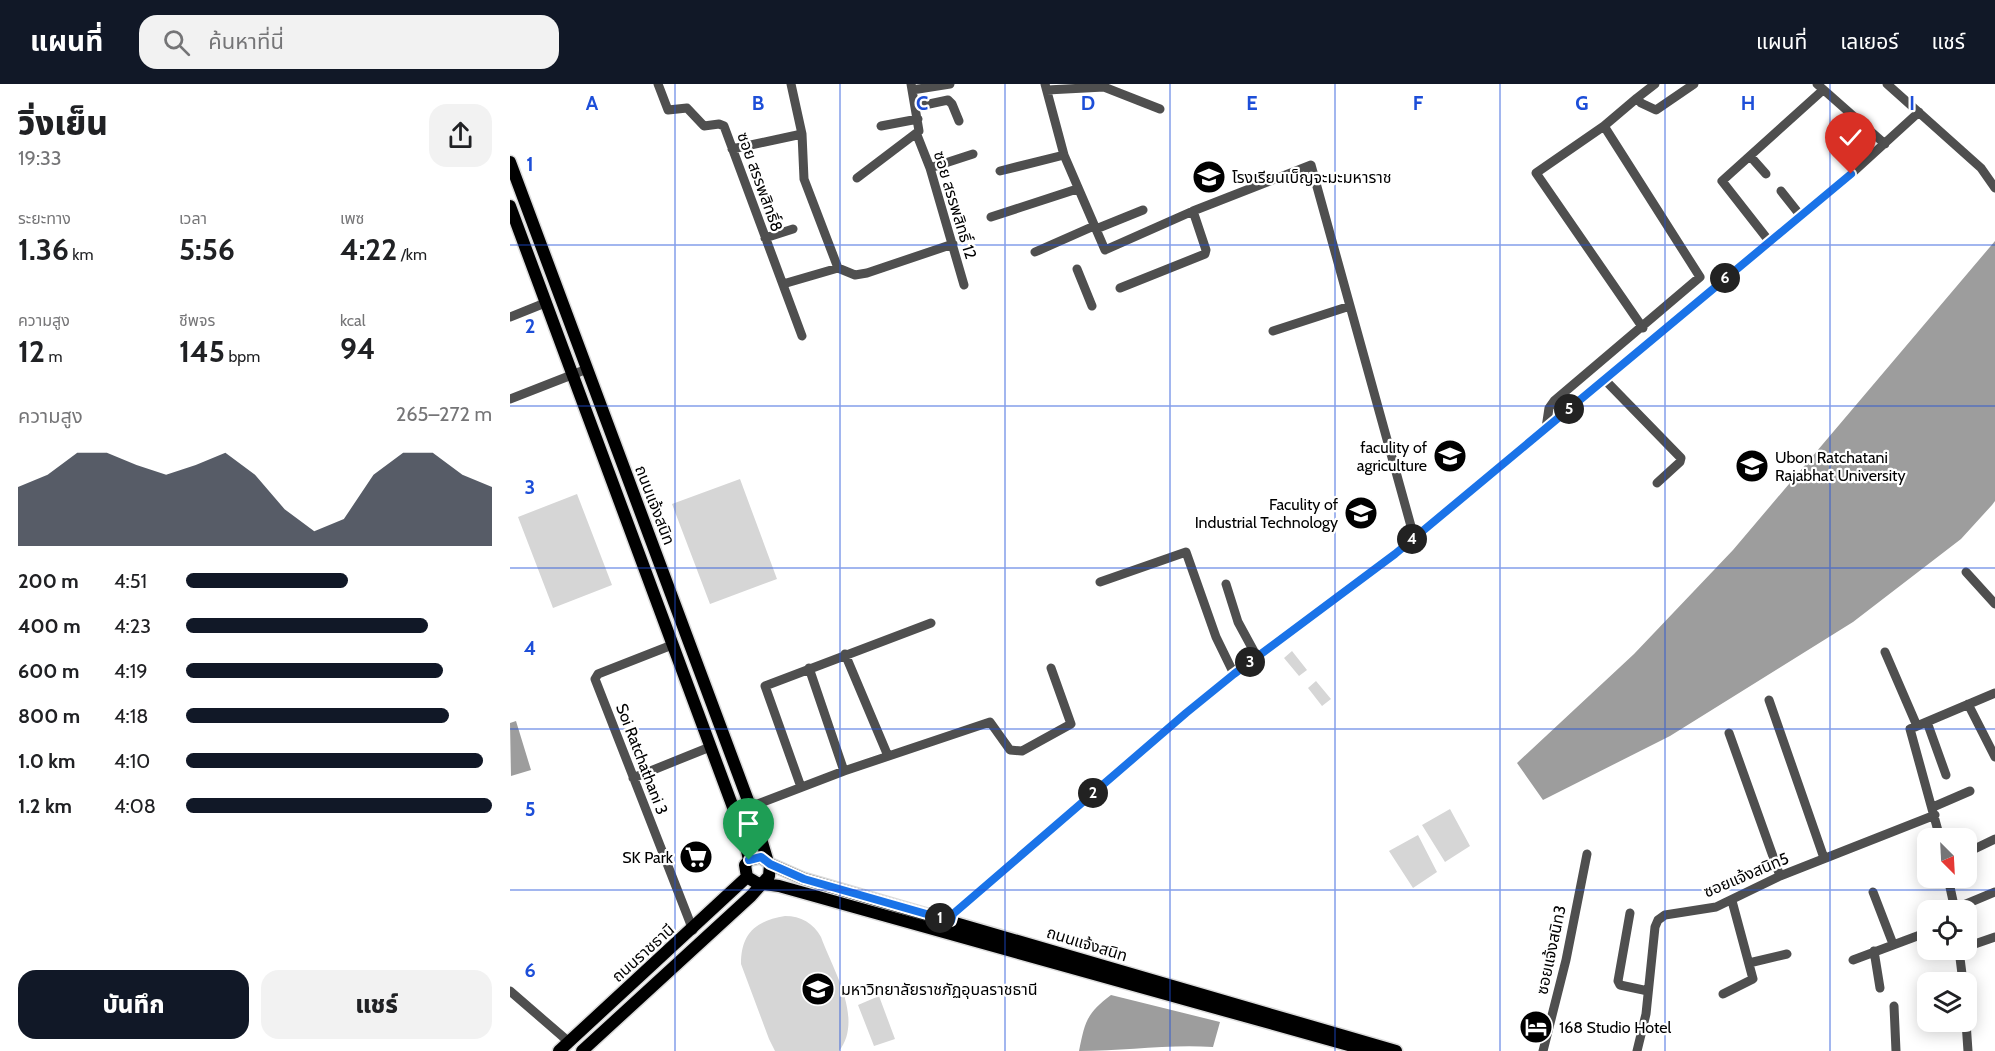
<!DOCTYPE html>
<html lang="th">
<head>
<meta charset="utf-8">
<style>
	:root { --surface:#fff; --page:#f2f2f2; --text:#202124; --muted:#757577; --accent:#111827 }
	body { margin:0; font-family:Cabin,"Noto Sans Thai",sans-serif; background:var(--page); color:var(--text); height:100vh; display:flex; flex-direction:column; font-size:22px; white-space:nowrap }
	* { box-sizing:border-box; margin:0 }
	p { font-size:20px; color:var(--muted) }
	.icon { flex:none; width:33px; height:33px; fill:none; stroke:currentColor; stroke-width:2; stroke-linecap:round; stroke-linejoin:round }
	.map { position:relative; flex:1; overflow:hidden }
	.drawer { display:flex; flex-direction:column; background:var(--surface); width:510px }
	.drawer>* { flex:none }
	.needle { width:39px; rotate:156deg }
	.buttons { position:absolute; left:1407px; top:744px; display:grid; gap:12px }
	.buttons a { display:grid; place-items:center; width:60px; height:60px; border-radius:12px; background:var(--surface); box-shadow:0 3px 15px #0003; font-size:30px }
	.pin { position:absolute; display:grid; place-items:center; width:51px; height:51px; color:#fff; margin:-62px -26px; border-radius:50% 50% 50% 0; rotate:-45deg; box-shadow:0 0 6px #0007 }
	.pin .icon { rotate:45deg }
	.km { position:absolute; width:30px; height:30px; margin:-15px; border-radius:50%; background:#222; color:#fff; font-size:16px; line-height:30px; text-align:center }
	.round { display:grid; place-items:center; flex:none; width:63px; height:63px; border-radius:18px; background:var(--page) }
	.head { display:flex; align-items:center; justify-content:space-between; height:102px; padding:0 18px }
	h1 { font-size:33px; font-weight:800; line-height:45px }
	.stats { display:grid; grid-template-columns:repeat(3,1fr); gap:9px; height:102px; padding:6px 18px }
	.stats div { display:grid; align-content:center }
	.stats b { font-size:30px; font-weight:800 }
	.stats small { font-size:16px; font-weight:400 }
	.stats p { font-size:16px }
	.chart { height:168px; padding:12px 18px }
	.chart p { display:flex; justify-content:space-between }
	.chart svg { width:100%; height:108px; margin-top:6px; fill:var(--accent); opacity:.7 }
	.action { display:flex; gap:12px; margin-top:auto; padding:12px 18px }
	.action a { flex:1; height:69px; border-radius:18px; background:var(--accent); color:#fff; font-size:24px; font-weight:800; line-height:69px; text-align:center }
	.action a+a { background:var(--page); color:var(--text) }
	ul { padding:0 18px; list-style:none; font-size:20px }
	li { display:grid; grid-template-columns:96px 72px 1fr; align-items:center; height:45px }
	li i { height:15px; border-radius:8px; background:var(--accent) }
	header { display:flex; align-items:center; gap:36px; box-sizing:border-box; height:84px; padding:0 30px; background:var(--accent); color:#fff }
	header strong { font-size:28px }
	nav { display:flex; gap:33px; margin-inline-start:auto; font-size:21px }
	.search { width:420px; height:54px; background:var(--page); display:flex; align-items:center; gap:15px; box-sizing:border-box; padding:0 21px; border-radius:18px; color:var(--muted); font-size:22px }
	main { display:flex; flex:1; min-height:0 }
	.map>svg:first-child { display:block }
	.green { fill:#d6d6d6 }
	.water { fill:#9d9d9d }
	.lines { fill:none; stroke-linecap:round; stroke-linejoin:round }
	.major-casing { stroke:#dbdbdb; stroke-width:15 }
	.minor { stroke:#4f4f4f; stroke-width:9 }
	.major { stroke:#000; stroke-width:12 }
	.route-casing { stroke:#fff; stroke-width:12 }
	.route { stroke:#1a73e8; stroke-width:8 }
	.grid { fill:none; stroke:#1d4ed8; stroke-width:1.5; stroke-opacity:0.55 }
	.labels { text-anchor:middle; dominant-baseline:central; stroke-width:4.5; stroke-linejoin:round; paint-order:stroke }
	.poi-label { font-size:16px; fill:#000; stroke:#fff; text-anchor:start }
	.street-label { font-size:16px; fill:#000; stroke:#fff }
	.grid-label { font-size:20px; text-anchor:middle; font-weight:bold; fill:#1d4ed8; stroke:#fff; stroke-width:4.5; stroke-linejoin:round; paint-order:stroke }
</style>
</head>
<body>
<header>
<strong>แผนที่</strong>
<div class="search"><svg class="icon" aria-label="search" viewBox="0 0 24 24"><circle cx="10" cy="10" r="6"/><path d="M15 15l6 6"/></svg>ค้นหาที่นี่</div>
<nav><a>แผนที่</a><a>เลเยอร์</a><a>แชร์</a></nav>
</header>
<main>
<section class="drawer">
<div class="head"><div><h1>วิ่งเย็น</h1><p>19:33</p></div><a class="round"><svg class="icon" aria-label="share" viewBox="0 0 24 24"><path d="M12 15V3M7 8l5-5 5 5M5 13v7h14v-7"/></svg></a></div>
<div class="stats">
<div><p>ระยะทาง</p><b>1.36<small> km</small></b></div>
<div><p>เวลา</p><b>5:56</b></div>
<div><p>เพซ</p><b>4:22<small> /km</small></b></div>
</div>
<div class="stats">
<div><p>ความสูง</p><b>12<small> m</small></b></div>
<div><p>ชีพจร</p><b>145<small> bpm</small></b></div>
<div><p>kcal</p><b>94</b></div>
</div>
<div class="chart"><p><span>ความสูง</span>265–272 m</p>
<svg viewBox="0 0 160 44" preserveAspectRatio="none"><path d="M0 44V20L10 15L20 6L30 6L40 11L50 15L60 11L70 6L80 15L90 29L100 38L110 33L120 15L130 6L140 6L150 15L160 20V44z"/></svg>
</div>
<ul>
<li><b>200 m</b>4:51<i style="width:53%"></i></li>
<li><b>400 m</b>4:23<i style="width:79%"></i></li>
<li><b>600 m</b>4:19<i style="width:84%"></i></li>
<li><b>800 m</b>4:18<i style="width:86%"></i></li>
<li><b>1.0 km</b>4:10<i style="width:97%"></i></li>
<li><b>1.2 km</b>4:08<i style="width:100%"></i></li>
</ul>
<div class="action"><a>บันทึก</a><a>แชร์</a></div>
</section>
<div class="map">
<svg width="1485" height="967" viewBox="0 0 1485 967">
	<rect width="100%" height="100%" fill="#fff"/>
	<path class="green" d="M230 395 267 495 200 520 162 420Z
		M67 410 102 501 43 524 8 433Z
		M782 567 797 586 789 592 774 574Z
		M806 597 821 615 812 622 798 604Z
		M940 725 960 762 935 778 912 741Z
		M908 751 927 788 903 804 879 767Z
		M275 832C291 832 303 839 311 853 323 886 354 935 329 967H265L259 955 231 880C231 850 245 837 275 832Z
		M369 912 385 955 364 962 348 921Z"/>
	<path class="water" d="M1485 157V417L1482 421 1451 455 1343 538 1160 652 1033 716 1007 679 1124 570 1223 466Z
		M6 637 21 686 1 692 0 639Z
		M601 911 710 938 703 963C658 960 614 967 569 967 575 938 576 930 601 911Z"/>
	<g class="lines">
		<g class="major-casing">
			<path id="major" d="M0 78 246 738 257 775
				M0 122 234 753 239 776
				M49 967 237 793
				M72 967 241 812 259 792 260 780
				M860 967 269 802 247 799 237 793 235 781 239 776 251 773 260 780 294 795 886 967"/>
		</g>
		<path class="minor" d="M148 0 158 26 177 24 194 42 209 40 214 42 292 252
			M281 0 292 50 294 95 328 184
			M535 0 554 71 595 166 683 127 801 81 904 453
			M1307 0 1375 60
			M1377 0 1471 84 1485 104
			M402 6 440 0
			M537 6 594 3 650 25
			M1127 14 1145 0
			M405 23 438 16 442 20 449 37
			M371 42 408 35
			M407 51 420 84 454 201
			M222 65 292 50
			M1240 72 1256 90
			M420 84 463 70
			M490 87 554 71
			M347 94 409 47 401 0
			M1271 107 1290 131
			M481 133 567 105
			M586 145 633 126
			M255 154 283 145
			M1259 157 1212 97 1313 6
			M525 168 584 142
			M567 185 582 222
			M273 200 328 184 345 191 357 189 443 160
			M610 204 695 170 696 166 683 127
			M0 233 35 219
			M1133 244 1026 89 1094 42 1127 14 1131 19 1146 26 1184 0
			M763 247 840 222
			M1094 295 1171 374 1170 378 1147 399
			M0 315 77 285
			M1036 344 1039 324 1044 317 1190 193 1094 42
			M1456 488 1485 520
			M590 498 676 468 706 553 724 590
			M716 500 728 538 747 573
			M162 561 88 590 85 595 183 846
			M1375 568 1407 642
			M335 570 378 672
			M299 584 334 687
			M1259 616 1314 774
			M1458 620 1485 673
			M1417 638 1436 691
			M1219 649 1270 792
			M123 694 200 663
			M291 703 255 602 421 539
			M240 723 334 687 480 638 500 666 512 667 561 640 541 584
			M1423 723 1460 707
			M1430 754 1400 645 1485 609
			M1456 769 1485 755
			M1438 794 1445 826
			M1363 808 1383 860
			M1444 825 1485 808
			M1120 829 1108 897 1110 901 1138 907
			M441 837 443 830 676 629 724 590 885 470 1341 90 1409 28
			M1456 863 1485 853
			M1449 866 1453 898
			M1364 867 1370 904
			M1343 876 1418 848
			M1239 879 1277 870
			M0 907 59 958
			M1213 910 1243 895 1222 817
			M1384 922 1386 967
			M1456 938 1458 967
			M1033 967 1056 876 1077 770
			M1127 967 1136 930 1145 843 1148 836 1155 831 1206 823 1270 792 1425 731"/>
		<use href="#major" class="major"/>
	</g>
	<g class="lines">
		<g class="route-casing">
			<path id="route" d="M239 776 251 773 260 780 294 795 441 837 443 830 676 629 724 590 885 470 1341 90"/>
		</g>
		<use href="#route" class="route"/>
	</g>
	<path class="grid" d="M165 0V967M330 0V967M495 0V967M660 0V967M825 0V967M990 0V967M1155 0V967M1320 0V967M0 161H1485M0 322H1485M0 484H1485M0 645H1485M0 806H1485"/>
	<defs>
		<g id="school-disc" transform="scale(1.725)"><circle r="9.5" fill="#000" stroke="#fff"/><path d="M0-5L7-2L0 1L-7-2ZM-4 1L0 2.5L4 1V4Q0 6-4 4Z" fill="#fff"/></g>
		<g id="university-disc" transform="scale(1.725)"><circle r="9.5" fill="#000" stroke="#fff"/><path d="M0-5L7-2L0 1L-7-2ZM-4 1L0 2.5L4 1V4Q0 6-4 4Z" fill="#fff"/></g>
		<g id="supermarket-disc" transform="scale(1.725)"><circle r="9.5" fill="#000" stroke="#fff"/><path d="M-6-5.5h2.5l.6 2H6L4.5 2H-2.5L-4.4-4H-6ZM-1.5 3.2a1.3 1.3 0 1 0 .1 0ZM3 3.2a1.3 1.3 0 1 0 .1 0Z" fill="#fff"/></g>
		<g id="hotel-disc" transform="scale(1.725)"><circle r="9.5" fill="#000" stroke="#fff"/><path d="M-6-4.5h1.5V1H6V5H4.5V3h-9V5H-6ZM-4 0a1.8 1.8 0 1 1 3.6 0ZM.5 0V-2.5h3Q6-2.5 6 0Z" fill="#fff"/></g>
	</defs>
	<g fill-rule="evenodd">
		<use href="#school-disc" x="699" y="93"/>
		<use href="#university-disc" x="940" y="372"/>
		<use href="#university-disc" x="1242" y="382"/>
		<use href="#university-disc" x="851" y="429"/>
		<use href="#supermarket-disc" x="186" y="773"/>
		<use href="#university-disc" x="308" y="905"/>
		<use href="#hotel-disc" x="1026" y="943"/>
	</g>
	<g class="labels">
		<g class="poi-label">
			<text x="722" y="93">โรงเรียนเบ็ญจะมะมหาราช</text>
			<text x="917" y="363" text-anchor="end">faculity of<tspan x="917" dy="18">agriculture</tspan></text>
			<text x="1265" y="373">Ubon Ratchatani<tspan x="1265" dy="18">Rajabhat University</tspan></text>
			<text x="828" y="420" text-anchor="end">Faculity of<tspan x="828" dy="18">Industrial Technology</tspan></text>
			<text x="163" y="773" text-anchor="end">SK Park</text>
			<text x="331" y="905">มหาวิทยาลัยราชภัฏอุบลราชธานี</text>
			<text x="1049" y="943">168 Studio Hotel</text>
		</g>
		<g class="street-label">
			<text transform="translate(250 98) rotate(70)">ซอย สรรพสิทธิ์8</text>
			<text transform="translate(445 121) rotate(73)">ซอย สรรพสิทธิ์ 12</text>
			<text transform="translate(145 421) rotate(69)">ถนนแจ้งสนิท</text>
			<text transform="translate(132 675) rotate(69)">Soi Ratchathani 3</text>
			<text transform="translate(1236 791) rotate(-23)">ซอยแจ้งสนิท5</text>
			<text transform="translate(577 860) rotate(17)">ถนนแจ้งสนิท</text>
			<text transform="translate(1041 866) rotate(-78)">ซอยแจ้งสนิท3</text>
			<text transform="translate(133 869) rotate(-42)">ถนนราชธานี</text>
		</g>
	</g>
	<g class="grid-label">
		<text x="82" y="26">A</text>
		<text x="248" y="26">B</text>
		<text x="412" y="26">C</text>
		<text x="578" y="26">D</text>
		<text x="742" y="26">E</text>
		<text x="908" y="26">F</text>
		<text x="1072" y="26">G</text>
		<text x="1238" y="26">H</text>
		<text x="1402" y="26">I</text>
		<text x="20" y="87">1</text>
		<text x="20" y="249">2</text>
		<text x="20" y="410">3</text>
		<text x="20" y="571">4</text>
		<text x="20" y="732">5</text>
		<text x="20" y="893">6</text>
	</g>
</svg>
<div class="buttons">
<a><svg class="needle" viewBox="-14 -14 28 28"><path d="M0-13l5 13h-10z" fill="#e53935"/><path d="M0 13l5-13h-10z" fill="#757577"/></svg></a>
<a><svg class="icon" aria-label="locate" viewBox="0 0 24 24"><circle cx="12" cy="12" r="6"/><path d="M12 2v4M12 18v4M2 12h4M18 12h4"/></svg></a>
<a><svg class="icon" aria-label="layers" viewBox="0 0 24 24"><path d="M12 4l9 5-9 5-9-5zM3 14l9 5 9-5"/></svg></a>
</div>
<div class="pin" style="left:239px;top:776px;background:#1e9e55"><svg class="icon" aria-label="arrive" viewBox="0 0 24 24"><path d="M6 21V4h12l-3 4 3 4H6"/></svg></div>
<div class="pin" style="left:1341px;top:90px;background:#d93025"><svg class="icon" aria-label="check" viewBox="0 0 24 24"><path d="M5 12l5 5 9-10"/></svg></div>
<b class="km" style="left:430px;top:834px">1</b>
<b class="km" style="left:583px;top:709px">2</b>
<b class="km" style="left:740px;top:578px">3</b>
<b class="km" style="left:902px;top:455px">4</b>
<b class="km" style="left:1059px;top:325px">5</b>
<b class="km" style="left:1215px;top:194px">6</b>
</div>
</main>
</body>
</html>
